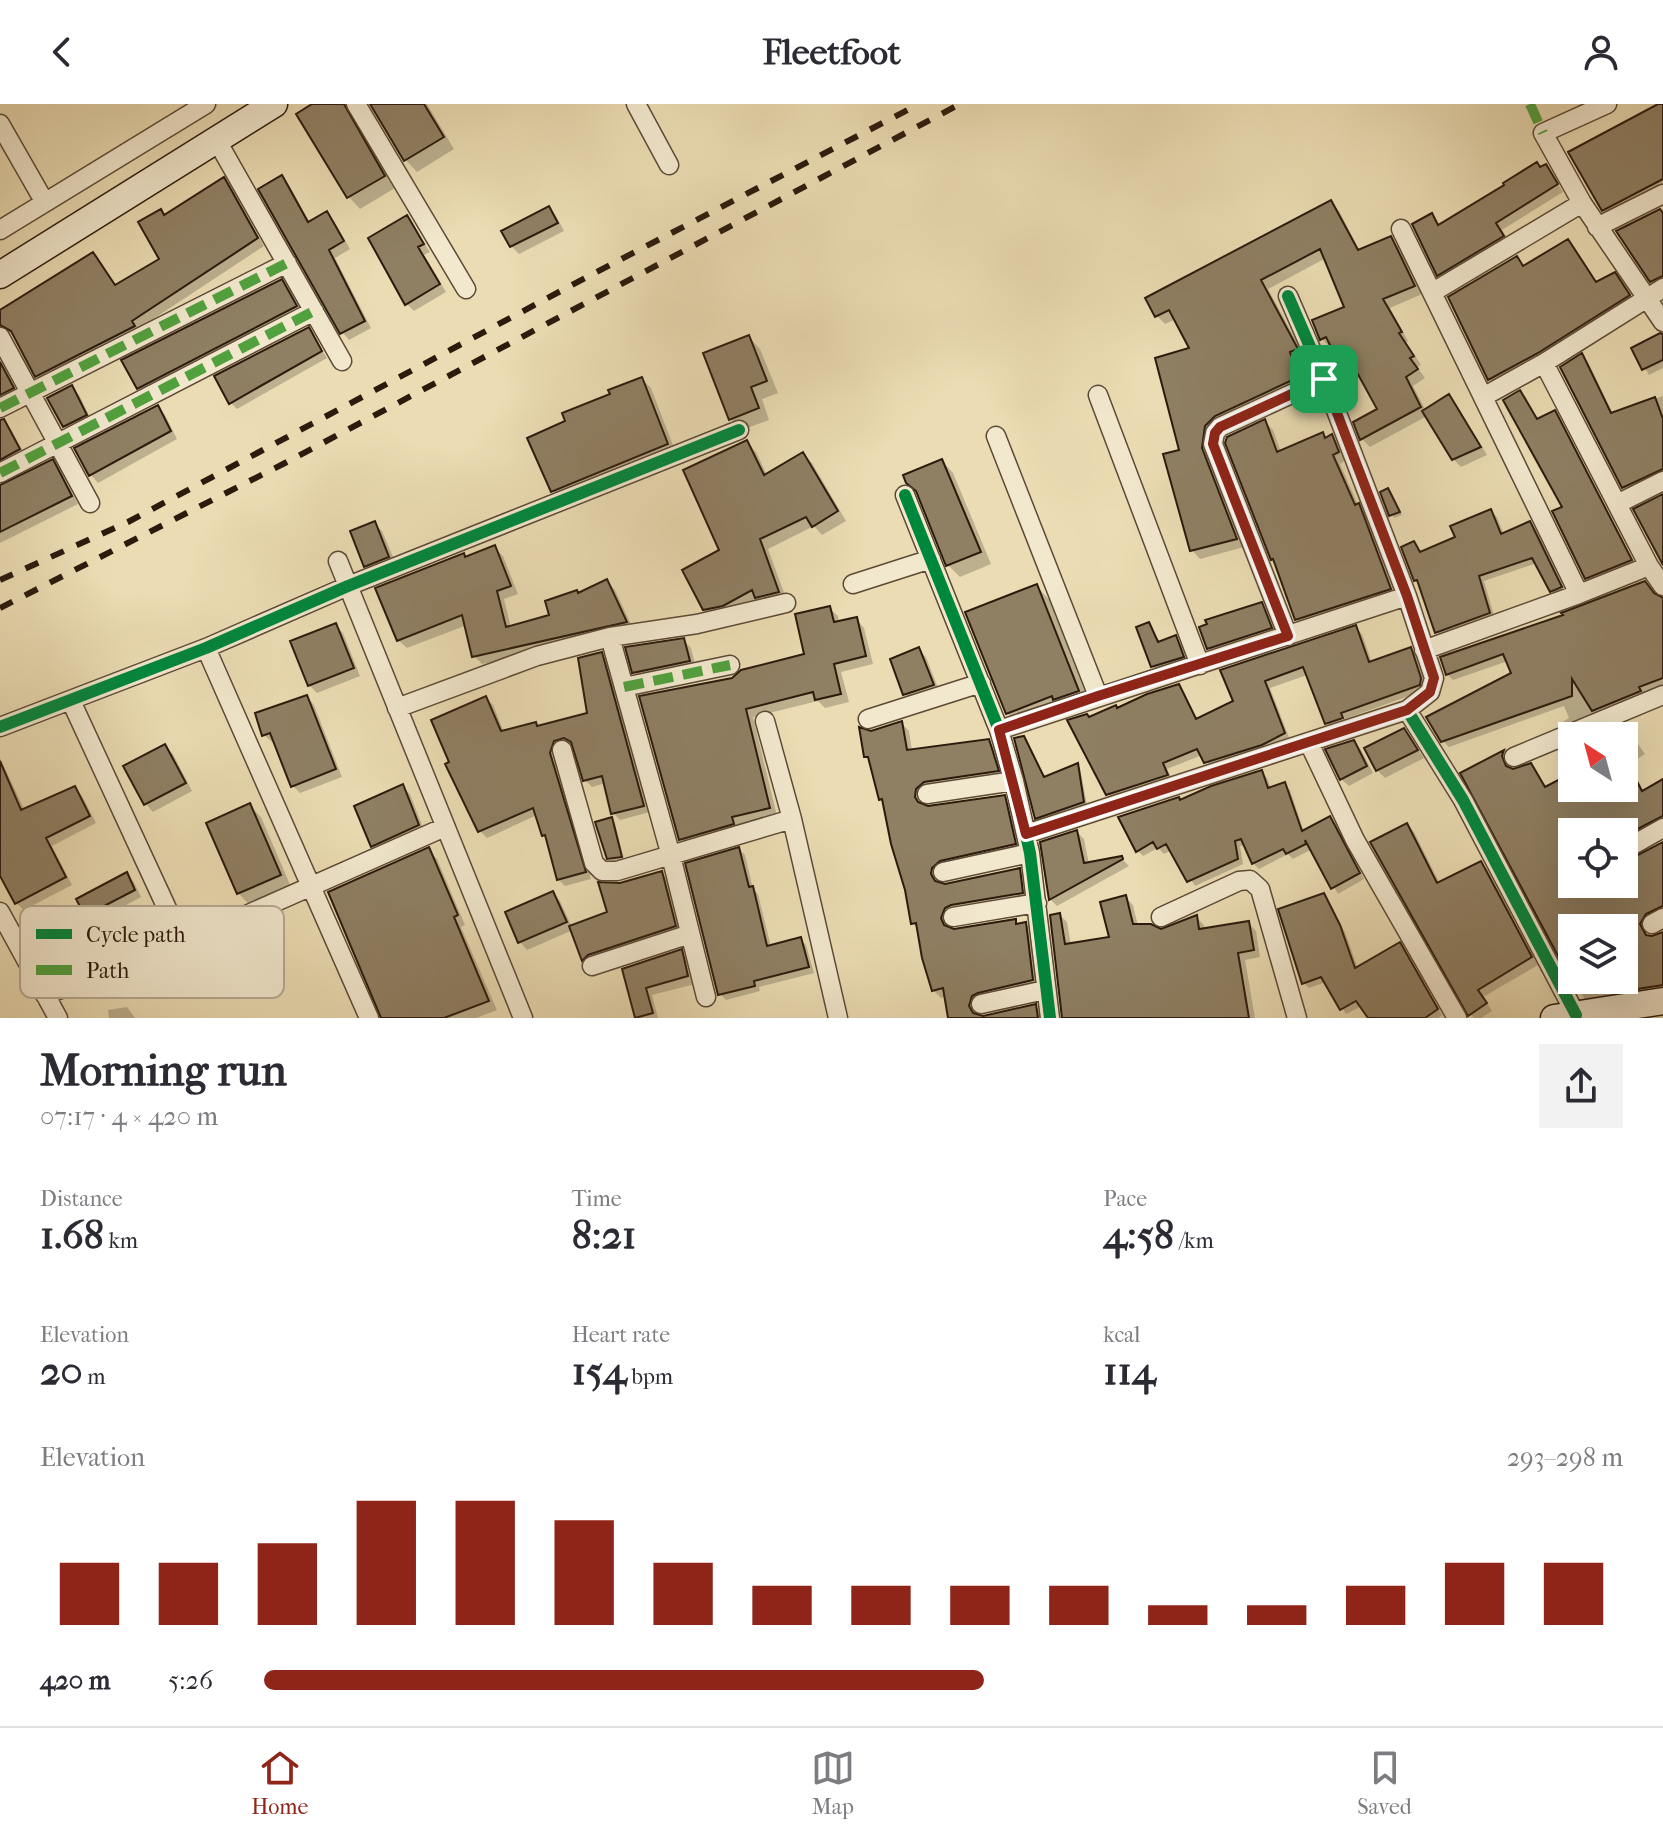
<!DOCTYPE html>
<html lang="en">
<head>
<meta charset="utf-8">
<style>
	:root { --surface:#fff; --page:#f2f2f3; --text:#2b2b33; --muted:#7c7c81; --line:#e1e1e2; --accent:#8f2418 }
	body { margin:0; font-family:"IM FELL French Canon",serif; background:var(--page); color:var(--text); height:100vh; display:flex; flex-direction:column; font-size:30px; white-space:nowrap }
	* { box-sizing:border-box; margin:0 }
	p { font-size:26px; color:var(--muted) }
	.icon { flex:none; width:44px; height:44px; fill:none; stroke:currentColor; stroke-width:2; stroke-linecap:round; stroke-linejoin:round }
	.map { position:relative; height:914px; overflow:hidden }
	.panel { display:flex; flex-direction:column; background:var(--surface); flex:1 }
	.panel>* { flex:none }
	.needle { width:52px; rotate:324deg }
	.buttons { position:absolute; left:1558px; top:618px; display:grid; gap:16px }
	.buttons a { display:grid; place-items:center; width:80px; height:80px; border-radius:0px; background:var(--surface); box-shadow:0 8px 32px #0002; font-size:40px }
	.pin { position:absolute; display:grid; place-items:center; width:68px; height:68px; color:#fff; margin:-34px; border-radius:16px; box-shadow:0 4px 12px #0006 }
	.round { display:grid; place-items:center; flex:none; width:84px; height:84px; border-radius:0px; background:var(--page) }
	.headline { display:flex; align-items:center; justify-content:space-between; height:136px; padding:0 40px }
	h1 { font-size:44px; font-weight:700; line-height:60px }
	.metrics { display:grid; grid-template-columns:repeat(3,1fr); gap:12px; height:136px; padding:8px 40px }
	.metrics div { display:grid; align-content:center }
	.metrics b { font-size:40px; font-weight:700 }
	.metrics small { font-size:22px; font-weight:400 }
	.metrics p { font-size:22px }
	.chart { height:224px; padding:16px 40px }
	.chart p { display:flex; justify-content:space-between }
	.chart svg { width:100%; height:144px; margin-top:8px; stroke:var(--accent); stroke-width:6 }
	ul { padding:0 40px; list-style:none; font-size:26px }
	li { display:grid; grid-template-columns:128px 96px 1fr; align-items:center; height:60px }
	li i { height:20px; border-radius:10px; background:var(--accent) }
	header { display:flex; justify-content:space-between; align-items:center; height:104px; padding:0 40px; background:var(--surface); font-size:36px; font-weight:700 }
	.menu { display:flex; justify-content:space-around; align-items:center; height:112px; border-top:2px solid var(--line); background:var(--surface); font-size:22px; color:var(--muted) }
	.menu a { display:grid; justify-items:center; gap:4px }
	.menu .on { color:var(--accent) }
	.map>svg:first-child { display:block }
	.shadow { fill:#0003 }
	.building { fill:#8f7f63; stroke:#2c1a0d; stroke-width:2 }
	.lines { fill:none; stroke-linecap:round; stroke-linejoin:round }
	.street-casing { stroke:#5c4a36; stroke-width:21 }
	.secondary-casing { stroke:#2c1a0d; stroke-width:29 }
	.street { stroke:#f2e8ce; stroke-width:18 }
	.secondary { stroke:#f2e8ce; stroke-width:26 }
	.rail { stroke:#2c1a0d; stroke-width:6; stroke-dasharray:14 14; stroke-linecap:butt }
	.quiet { stroke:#51a13e; stroke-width:10; stroke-dasharray:20 10; stroke-linecap:butt }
	.cycleway-casing { stroke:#f2e8ce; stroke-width:17 }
	.cycleway { stroke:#00873e; stroke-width:12 }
	.route-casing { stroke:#fff; stroke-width:16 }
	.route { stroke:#8f2418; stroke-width:10 }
	.key { fill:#f2e8ce; stroke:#b7aa94; stroke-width:2 }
	.key-label { font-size:22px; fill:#2c1a0d }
</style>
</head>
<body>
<header><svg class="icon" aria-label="back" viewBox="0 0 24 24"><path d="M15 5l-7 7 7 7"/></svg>Fleetfoot<svg class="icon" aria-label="person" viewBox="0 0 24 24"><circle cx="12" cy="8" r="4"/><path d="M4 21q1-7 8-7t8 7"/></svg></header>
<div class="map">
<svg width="1663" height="914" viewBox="0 0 1663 914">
	<rect width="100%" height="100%" fill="#ebdcb3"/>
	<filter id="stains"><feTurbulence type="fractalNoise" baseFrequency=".0025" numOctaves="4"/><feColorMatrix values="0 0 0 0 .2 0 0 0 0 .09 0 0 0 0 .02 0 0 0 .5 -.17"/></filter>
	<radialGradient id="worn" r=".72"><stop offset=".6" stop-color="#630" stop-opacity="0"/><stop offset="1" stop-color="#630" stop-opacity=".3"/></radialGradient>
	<path class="shadow" d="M316 0H365L355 12 357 20 395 84 360 105 349 93 299 10Z
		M373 0H427L454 45 417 68 406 56Z
		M1663 0V84L1609 111 1604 106Z
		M1546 62 1563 88 1502 126 1510 139 1446 177 1439 170 1431 111 1440 122Z
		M282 74 289 81 310 119 326 110 334 117 350 145 335 154 371 224 349 236 342 228Z
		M224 76 231 83 264 142 138 225 44 279 37 272 12 229 8 228 0 232V214L93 150 116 182 162 156 161 108 165 112Z
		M1331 99 1339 107 1360 147 1391 135 1399 143 1422 190 1390 204 1408 237 1406 238 1421 261 1417 263 1425 274 1413 282 1426 307 1449 293 1456 300 1487 351 1461 363 1453 355 1427 312 1370 343 1362 335 1356 319 1380 306 1355 261 1348 264 1340 256 1333 242 1330 243 1322 235 1347 204 1326 154 1268 185 1305 253 1297 256 1307 282 1213 331 1244 443 1200 455 1192 446 1181 347 1192 245 1176 215 1165 220 1157 212Z
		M549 104 556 112 564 127 519 150 511 142Z
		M407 113 430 148 424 151 446 188 414 207 407 200Z
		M1568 137 1597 180 1620 177 1634 197 1496 281 1490 275 1450 194 1516 154 1525 164Z
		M281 178 289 185 303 210 146 291 139 284Z
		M309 226 327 254 237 305 231 299Z
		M1663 231V264L1649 271 1634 244Z
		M749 233 760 245 778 289 762 295 769 316 742 326 731 315Z
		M1582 252 1588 258 1613 310 1663 292V372L1630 389 1624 383Z
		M0 255 20 292 0 303Z
		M642 275 651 284 676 349 562 396 553 387 613 292Z
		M72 284 79 291 93 319 72 330 64 322Z
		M1520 289 1538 317 1554 308 1559 313 1635 460 1591 478 1587 474 1565 404Z
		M158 303 165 311 177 335 98 379 91 371 77 345Z
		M0 317 11 325 26 353 0 365Z
		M1265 318 1273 326 1281 348 1322 330 1327 335 1332 332 1340 341 1346 356 1340 360 1358 401 1366 410 1398 493 1305 523 1296 515Z
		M747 339 756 348 767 371 803 350 812 359 846 417 822 431 814 422 768 445 787 497 714 515 704 505 722 447Z
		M942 357 953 369 991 460 960 473 948 461 920 390Z
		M52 358 60 365 78 400 0 439V382Z
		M1388 387 1402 411 1394 414 1383 389Z
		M1491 407 1497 413 1504 431 1530 419 1536 425 1567 489 1558 493 1552 486 1537 459 1484 477 1495 515 1443 534 1437 528 1421 481 1416 476 1414 439 1422 449 1458 434Z
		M374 420 382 427 396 460 373 469 366 462Z
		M494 443 503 452 518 490 504 495 511 524 552 513 578 491 607 477 615 486 634 527 482 560 474 552 467 521 407 544 398 536 466 454Z
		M1037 483 1052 498 1092 602 1023 625 1007 609Z
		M1659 495H1663V586L1567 626 1561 619 1569 614 1564 602 1449 643 1443 637 1514 570 1508 557 1453 576 1447 570 1442 554Z
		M1261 501 1269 508 1278 531 1216 552 1209 544Z
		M829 504 838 512 839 519 856 515 864 524 873 560 841 568 849 598 825 604 818 597 753 613 777 712 739 721 741 728 689 743 681 735 733 575 807 552Z
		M1148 520 1161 539 1176 534 1183 541 1190 560 1160 570 1153 562Z
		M335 521 343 529 360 572 317 589 309 581Z
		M1355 524 1362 530 1372 559 1411 545 1417 551 1427 582 1425 586 1345 615 1348 620 1333 625 1327 619 1310 570 1270 584 1290 636 1212 664 1202 651 1167 665 1173 677 1114 696 1108 690 1090 615 1178 582 1184 588 1198 616 1235 598 1222 567Z
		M683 536 691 544 696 564 642 576 634 568Z
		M919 546 926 553 940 589 913 598 905 590Z
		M601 550 608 557 650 708 620 716 613 709 606 679 592 683 585 676 574 640 561 644 557 657 591 775 565 782 558 775 548 735 543 731 537 711 487 734 480 727 486 594 493 601 504 628 538 623 589 611Z
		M307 593 314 601 342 673 300 689 293 682 275 637 272 638 264 631Z
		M901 619 909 627 912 647 988 637 996 645 1005 674 926 689 922 700 928 704 1004 693 1012 700 1022 747 938 773 940 780 945 782 1019 766 1027 773 1029 796 948 818 950 826 1015 817 1020 821 1026 820 1033 827 1040 884 976 905 977 912 983 914 1036 902 1044 914H950L947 892 941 894 933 886 919 826 913 819 907 786 872 658 866 652 871 629Z
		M1625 622 1645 650 1629 660 1644 688 1663 678V720L1624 743V728H1572V780H1624V759L1663 740V811L1648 819 1647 831 1651 834 1663 829V886L1588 899 1578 885 1577 876H1624V824H1572V869L1463 670 1504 649 1509 654 1507 660 1510 666 1513 667 1531 661 1546 684 1572 672V684H1624V632H1601Z
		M1404 626 1424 654 1385 674 1377 666Z
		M1024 634 1045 675 1077 661 1080 664 1087 701 1040 717 1036 714Z
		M1354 638 1361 646 1373 669 1349 682 1341 675Z
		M165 643 173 650 192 687 153 708 146 700Z
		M0 654 25 707 74 684 82 692 96 719 52 742 72 781 24 806 16 799 0 767Z
		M1262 668 1267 674 1271 685 1284 681 1290 686 1304 728 1330 714 1336 720 1364 775 1338 790 1312 745 1293 755 1288 750 1259 765 1253 759 1245 741 1240 742 1243 760 1195 782 1172 746 1164 750 1158 744 1143 752 1138 747 1181 698Z
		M402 683 410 690 425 729 380 749 373 741Z
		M249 701 261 713 291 783 250 801 238 789Z
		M611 715 615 719 624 756 612 757 609 754Z
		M1407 721 1414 728 1440 780 1481 759 1488 766 1538 861 1483 893 1492 907 1481 914H1474L1470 910Z
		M1077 728 1084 735 1089 760 1121 754 1129 762 1057 802 1051 796 1042 739Z
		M739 745 745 751 753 785 758 790 771 843 800 835 806 841 814 869 759 883 760 887 726 896 720 890Z
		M428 746 437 755 465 821 461 823 497 906 476 914H382Z
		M662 769 668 776 682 828 589 862 583 856 573 826 527 846 520 838 553 789 560 797 572 823 610 810Z
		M126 771 134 778 141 793 94 818 86 810Z
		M1324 791 1345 828 1358 865 1400 841 1442 911 1438 914H1371L1362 902 1346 910 1326 878 1309 884 1304 879Z
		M1125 793 1133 801 1138 822 1160 827 1197 814 1204 821 1205 827 1248 819 1256 827 1260 853 1245 856 1255 914H1063L1060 811 1067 818 1071 841 1111 834Z
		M681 848 689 855 695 880 652 891 658 914H638L624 866Z
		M127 903 135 914H109L108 906Z"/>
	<path class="building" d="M312 0H344L385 72 347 94 296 10Z
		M370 0H424L444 33 404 57Z
		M1658 0H1663V75L1602 107 1568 48Z
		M1537 58 1540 63 1546 60 1558 80 1496 119 1504 132 1437 172 1412 120 1432 109 1438 121 1504 81 1503 79Z
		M282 71 308 118 327 107 344 137 329 146 365 217 340 230 258 85Z
		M224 73 258 134 132 217 135 222 35 273 11 227 0 221V206L93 148 115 181 159 155 138 118 161 105 164 111Z
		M1331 96 1358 146 1391 132 1415 182 1383 195 1402 228 1399 229 1414 252 1410 254 1418 265 1406 273 1421 303 1360 336 1353 318 1377 305 1348 252 1338 257 1326 233 1320 236 1312 216 1344 203 1320 145 1261 176 1298 245 1290 248 1299 273 1215 312 1205 322 1202 344 1237 435 1190 447 1163 350 1179 346 1155 254 1189 244 1169 206 1155 213 1145 194Z
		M549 102 558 119 510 143 501 127Z
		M1660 105 1663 109V172L1650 178 1616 127Z
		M407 111 424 140 418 143 440 180 405 201 368 134Z
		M1568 135 1596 178 1615 168 1630 191 1538 249 1488 276 1448 193 1517 152 1523 162Z
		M282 175 297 202 137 285 121 256Z
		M309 223 322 247 229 300 214 272Z
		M1660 229 1663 230V256L1642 266 1631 244Z
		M749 231 767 277 751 283 759 304 729 316 703 249Z
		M1582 249 1611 309 1655 293 1663 315V365L1622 384 1560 263Z
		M0 258 14 284 0 291Z
		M642 273 668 340 551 388 527 334 565 317 562 309 610 290 608 286Z
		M72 281 87 311 63 323 47 294Z
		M1520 286 1537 315 1555 306 1632 456 1585 475 1552 407 1562 403 1503 296Z
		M1449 290 1481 343 1452 356 1422 307Z
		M158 301 171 327 89 372 74 344Z
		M4 315 20 345 0 356V316Z
		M1265 315 1277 348 1323 328 1325 334 1332 330 1339 348 1333 351 1355 401 1359 399 1391 485 1295 516 1273 455 1271 456 1225 339 1227 333Z
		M747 336 764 371 803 348 838 407 812 423 806 413 760 435 779 488 755 494 752 486 723 502 703 506 682 466 719 446 683 366Z
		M53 355 72 392 0 428V381Z
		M942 355 981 448 946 462 916 387 906 379 903 371Z
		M1388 384 1400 408 1389 412 1380 388Z
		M1663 390V461L1633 405Z
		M1491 405 1501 430 1530 417 1562 483 1550 488 1532 454 1479 472 1490 509 1435 529 1417 476 1414 477 1401 443 1414 437 1420 448 1455 433 1450 422Z
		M375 417 389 453 364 463 350 427Z
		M495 441 511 482 497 487 506 523 549 511 545 497 577 486 578 489 607 475 627 518 472 553 462 511 397 537 375 484 464 449 465 453Z
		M1645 477 1654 489 1663 494V574L1639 583 1641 587 1592 607 1572 575V592L1441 638 1426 613 1511 569 1503 550 1446 571 1440 553 1563 511 1561 509Z
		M1037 480 1079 587 1053 596 1052 592 1006 610 965 508Z
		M1262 498 1272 524 1207 545 1199 523 1207 520 1205 516Z
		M830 502 834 518 857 513 866 552 834 560 841 590 815 596 813 588 746 605 770 704 732 713 734 720 679 736 639 592 732 574 741 566 804 550 795 510Z
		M1149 518 1158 538 1176 531 1184 553 1151 563 1136 523Z
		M336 519 354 564 308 582 290 537Z
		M1356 521 1369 558 1411 543 1421 574 1420 581 1341 609 1343 614 1325 620 1303 563 1265 577 1285 629 1262 641 1204 659 1197 645 1163 659 1168 671 1106 691 1067 616 1087 610 1089 613 1116 601 1117 604 1147 590 1179 580 1196 615 1233 597 1220 566Z
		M684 534 690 557 632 569 625 543Z
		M919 543 934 581 903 591 890 555Z
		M602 548 644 702 611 710 602 672 583 677 571 638 564 634 554 637 550 649 586 768 557 776 545 731 542 732 533 704 478 728 445 660 449 658 431 616 486 592 501 627 536 618 537 622 587 609 578 554Z
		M307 591 336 665 291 683 270 629 262 632 255 609Z
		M902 617 907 646 989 635 999 667 924 678 916 685 915 693 918 698 928 702 1005 691 1016 740 940 757 932 764 931 770 935 777 945 780 1020 764 1023 789 951 801 945 804 941 814 944 821 954 825 1016 815V820L1026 818 1033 876 978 889 972 892 969 902 973 909 983 912 1036 900 1038 914H948L943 884 932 887 922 854 916 819 911 820 905 786 891 740 882 695 879 696 868 653H864L859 623 871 627Z
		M1626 620 1634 632H1608L1605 628Z
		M1404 624 1418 646 1376 667 1364 644Z
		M1024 632 1044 673 1078 659 1084 698 1035 715 1014 634Z
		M1354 636 1367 662 1340 676 1325 645Z
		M165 640 186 679 144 701 123 662Z
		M1504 646 1502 652 1506 662 1513 665 1531 659 1545 683 1572 669V684H1624V653L1642 687 1663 675V712L1624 732V728H1572V780H1624V758L1663 738V802L1646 810 1640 820 1646 831 1652 832 1663 828V881L1624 887V824H1572V878L1460 669Z
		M0 657 21 706 75 682 90 712 46 734 66 773 15 800 0 772Z
		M1262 666 1268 684 1285 678 1302 727 1330 712 1360 769 1331 785 1305 736 1306 740 1286 750 1283 745 1252 760 1241 735 1235 737 1238 755 1187 778 1166 740 1157 745 1153 738 1136 748 1118 713 1179 693 1180 696 1211 682Z
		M403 680 419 721 371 743 354 702Z
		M250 699 281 771 237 790 206 719Z
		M612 713 622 753 607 755 595 718Z
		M1407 719 1437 779 1481 757 1532 853 1478 886 1487 899 1468 912 1370 738Z
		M1077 726 1084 759 1122 752 1123 755 1049 796 1040 738Z
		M429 743 458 811 454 813 489 897 444 914H381L328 788Z
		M739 743 749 783 753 782 767 842 801 833 809 863 754 877 755 882 718 891 685 759Z
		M662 767 676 822 588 851 582 857 569 822 607 808 598 778 620 779Z
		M127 768 135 786 85 812 76 795Z
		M553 787 567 818 518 839 505 808Z
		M1324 789 1340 821 1355 864 1400 838 1438 905 1425 914H1368L1356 897 1340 906 1321 873 1302 880 1278 805Z
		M1126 791 1133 820H1151L1161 825 1197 811 1199 825 1249 817 1254 846 1238 849 1249 914H1062L1050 811 1060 809 1065 840 1109 833 1100 798Z
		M682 845 688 872 646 884 653 909 635 914 622 865Z"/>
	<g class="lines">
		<g class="street-casing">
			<path id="street" d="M356 0 466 185
				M636 0 669 61
				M1607 0 1543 29 1582 99 1663 218
				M0 20 44 97
				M216 35 342 257
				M1597 123 1663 90
				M1401 125 1579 490
				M0 126 206 0
				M1433 188 1582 99
				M1288 192 1324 275 1407 492 1434 574 1430 588 1407 606 1463 696 1576 911
				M0 233 90 399
				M1544 259 1649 462 1663 482
				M1098 291 1200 561
				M1483 293 1544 259 1663 184
				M0 304 287 159
				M996 332 1098 592
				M0 369 314 207
				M905 391 999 626 1014 677 1030 749 1050 914
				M1617 400 1663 377
				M338 457 523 914
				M853 480 931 455
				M1288 532 1213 340 1215 329 1220 323 1324 275
				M610 533 671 752 706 893
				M206 544 369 914
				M1424 546 1579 490 1649 462
				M624 583 730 561
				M71 597 183 839
				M397 604 537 552 610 533 697 520 786 499
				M868 615 981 579
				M765 617 792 715 838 914
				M0 623 206 544 348 482 739 326
				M999 626 1407 492
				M1309 639 1355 736 1457 914
				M562 646 594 759 602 767H617L792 715
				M1514 653 1663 591
				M927 690 1014 677
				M1026 730 1407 606
				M1624 746 1663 724
				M943 768 1030 749
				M0 808 58 914
				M953 813 1037 799
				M1161 813 1239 777 1250 776 1260 785 1297 914
				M1652 820 1663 814
				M592 862 690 830
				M45 891 183 839 445 723
				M981 900 1045 886"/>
		</g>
		<g class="secondary-casing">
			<path id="secondary" d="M0 171 274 0
				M1554 914 1663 897"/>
		</g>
		<use href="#street" class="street"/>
		<use href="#secondary" class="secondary"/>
		<path class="rail" d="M0 476 128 418 587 173 919 0
			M0 504 285 359 960 0"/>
		<path class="quiet" d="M1530 0 1543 29
			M0 304 287 159
			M0 369 314 207
			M624 583 730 561"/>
		<g class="cycleway-casing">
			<path id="cycleway" d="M1288 192 1324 275 1407 492 1434 574 1430 588 1407 606 1463 696 1576 911
				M905 391 999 626 1014 677 1030 749 1050 914
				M0 623 206 544 348 482 739 326"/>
		</g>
		<use href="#cycleway" class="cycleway"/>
	</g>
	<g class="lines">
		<g class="route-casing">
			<path id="route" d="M1324 275 1407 492 1434 574 1430 588 1407 606 1026 730 999 626 1098 592 1288 532 1213 340 1215 329 1220 323Z"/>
		</g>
		<use href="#route" class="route"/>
	</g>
	<rect x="20" y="802" width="264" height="92" rx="12" class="key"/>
	<rect x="36" y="825" width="36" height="10" fill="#00873e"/>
	<rect x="36" y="861" width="36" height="10" fill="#51a13e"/>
	<g class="key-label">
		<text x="86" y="838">Cycle path</text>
		<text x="86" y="874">Path</text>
	</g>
	<rect width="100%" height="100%" filter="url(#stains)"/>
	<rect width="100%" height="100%" fill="url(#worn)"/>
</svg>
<div class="buttons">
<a><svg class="needle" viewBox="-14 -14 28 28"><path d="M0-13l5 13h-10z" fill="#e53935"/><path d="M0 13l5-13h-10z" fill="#7c7c81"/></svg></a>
<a><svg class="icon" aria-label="locate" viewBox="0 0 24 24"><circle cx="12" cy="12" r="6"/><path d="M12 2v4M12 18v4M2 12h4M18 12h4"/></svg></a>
<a><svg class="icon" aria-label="layers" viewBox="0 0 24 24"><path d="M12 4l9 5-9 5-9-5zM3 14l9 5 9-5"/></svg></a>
</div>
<div class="pin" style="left:1324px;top:275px;background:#1e9e55"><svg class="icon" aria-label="arrive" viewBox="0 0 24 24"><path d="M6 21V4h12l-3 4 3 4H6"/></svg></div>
</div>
<section class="panel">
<div class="headline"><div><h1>Morning run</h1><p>07:17 · 4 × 420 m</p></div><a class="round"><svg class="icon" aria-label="share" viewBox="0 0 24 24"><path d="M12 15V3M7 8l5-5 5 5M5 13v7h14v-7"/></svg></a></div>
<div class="metrics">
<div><p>Distance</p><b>1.68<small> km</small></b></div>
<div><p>Time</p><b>8:21</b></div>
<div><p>Pace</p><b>4:58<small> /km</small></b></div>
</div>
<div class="metrics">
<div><p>Elevation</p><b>20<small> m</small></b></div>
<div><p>Heart rate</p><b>154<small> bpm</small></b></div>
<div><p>kcal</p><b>114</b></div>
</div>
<div class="chart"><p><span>Elevation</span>293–298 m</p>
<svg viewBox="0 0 160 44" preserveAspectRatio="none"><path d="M5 44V25M15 44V25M25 44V19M35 44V6M45 44V6M55 44V12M65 44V25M75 44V32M85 44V32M95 44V32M105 44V32M115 44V38M125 44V38M135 44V32M145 44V25M155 44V25"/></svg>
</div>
<ul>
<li><b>420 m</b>5:26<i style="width:53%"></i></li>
</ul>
</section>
<nav class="menu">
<a class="on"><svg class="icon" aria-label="home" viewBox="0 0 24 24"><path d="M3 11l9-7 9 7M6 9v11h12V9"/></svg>Home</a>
<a><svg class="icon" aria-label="map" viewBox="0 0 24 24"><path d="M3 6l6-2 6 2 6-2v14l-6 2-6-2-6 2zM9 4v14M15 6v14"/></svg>Map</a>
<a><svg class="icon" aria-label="saved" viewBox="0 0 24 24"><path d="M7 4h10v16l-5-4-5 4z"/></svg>Saved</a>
</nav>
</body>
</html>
